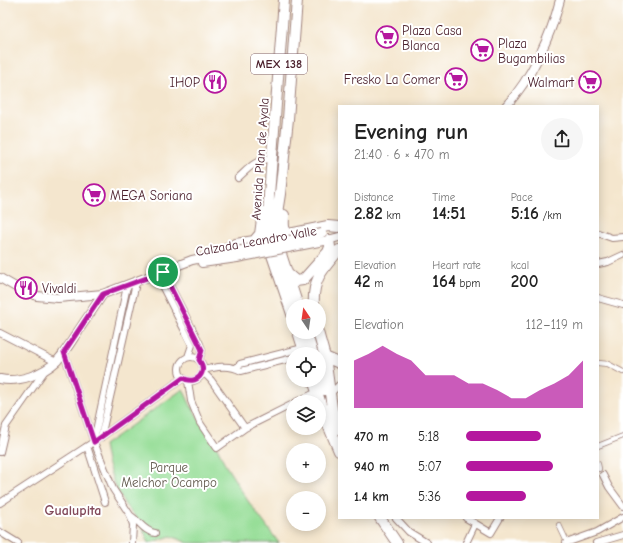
<!DOCTYPE html>
<html lang="en">
<head>
<meta charset="utf-8">
<style>
	:root { --surface:#fff; --page:#f6f6f6; --text:#222; --muted:#767676; --accent:#b5179e }
	body { margin:0; font-family:"Comic Neue",sans-serif; background:var(--page); color:var(--text); height:100vh; display:flex; flex-direction:column; font-size:15px; white-space:nowrap }
	* { box-sizing:border-box; margin:0 }
	p { font-size:13px; color:var(--muted) }
	.icon { flex:none; width:22px; height:22px; fill:none; stroke:currentColor; stroke-width:2; stroke-linecap:round; stroke-linejoin:round }
	.map { position:relative; flex:1; overflow:hidden }
	.details { position:absolute; left:338px; top:105px; width:261px; height:414px; display:flex; flex-direction:column; background:var(--surface); border-radius:0px; box-shadow:0 2px 10px #0003 }
	.details>* { flex:none }
	.needle { width:26px; rotate:347deg }
	.tools { position:absolute; left:286px; top:299px; display:grid; gap:8px }
	.tools a { display:grid; place-items:center; width:40px; height:40px; border-radius:50%; background:var(--surface); box-shadow:0 2px 10px #0003; font-size:20px }
	.pin { position:absolute; display:grid; place-items:center; width:34px; height:34px; color:#fff; margin:-17px; border:2px solid #fff; border-radius:50%; box-shadow:0 1px 4px #0007 }
	.round { display:grid; place-items:center; flex:none; width:42px; height:42px; border-radius:21px; background:var(--page) }
	.overview { display:flex; align-items:center; justify-content:space-between; height:68px; padding:0 16px }
	h1 { font-size:22px; font-weight:700; line-height:30px }
	.metrics { display:grid; grid-template-columns:repeat(3,1fr); gap:6px; height:68px; padding:4px 16px }
	.metrics div { display:grid; align-content:center }
	.metrics b { font-size:17px; font-weight:700 }
	.metrics small { font-size:11px; font-weight:400 }
	.metrics p { font-size:11px }
	.chart { height:112px; padding:8px 16px }
	.chart p { display:flex; justify-content:space-between }
	.chart svg { width:100%; height:72px; margin-top:4px; fill:var(--accent); opacity:.7 }
	ul { padding:0 16px; list-style:none; font-size:13px }
	li { display:grid; grid-template-columns:64px 48px 1fr; align-items:center; height:30px }
	li i { height:10px; border-radius:5px; background:var(--accent) }
	.map>svg:first-child { display:block }
	.green { fill:#97de98; stroke:#707e62 }
	.lines { fill:none; stroke-linecap:round; stroke-linejoin:round }
	.pedestrian-casing { stroke:#9f827c; stroke-width:6 }
	.minor-casing { stroke:#9f827c; stroke-width:8 }
	.tertiary-casing { stroke:#9f827c; stroke-width:10 }
	.primary-casing { stroke:#9f827c; stroke-width:12 }
	.pedestrian { stroke:#fff; stroke-width:4.5 }
	.minor { stroke:#fff; stroke-width:6 }
	.tertiary { stroke:#fff; stroke-width:8 }
	.primary { stroke:#fff; stroke-width:10 }
	.tertiary-bridge-casing { stroke:#9f827c; stroke-width:10; stroke-linecap:butt }
	.tertiary-bridge { stroke:#fff; stroke-width:8 }
	.route-casing { stroke:#fff; stroke-width:8 }
	.route { stroke:#b5179e; stroke-width:5 }
	.labels { text-anchor:middle; dominant-baseline:central; stroke-width:4; stroke-linejoin:round; paint-order:stroke }
	.shield { fill:#fff; stroke:#80626b; stroke-width:1 }
	.shield-label { font-size:12px; font-weight:bold; fill:#4a1f2b }
	.poi-label { font-size:13px; fill:#4a1f2b; stroke:#fff; text-anchor:start }
	.street-label { font-size:13px; fill:#4a1f2b; stroke:#fff }
	.park-label { font-size:13px; fill:#61584c; stroke:#fff }
	.neighbourhood-label { font-size:14px; font-weight:bold; fill:#82495a; stroke:#fff }
</style>
</head>
<body>
<div class="map">
<svg width="623" height="543" viewBox="0 0 623 543">
	<rect width="100%" height="100%" fill="#fff"/>
	<filter id="ink" filterUnits="userSpaceOnUse"><feTurbulence type="fractalNoise" baseFrequency=".025" numOctaves="2"/><feDisplacementMap in="SourceGraphic" scale="8" xChannelSelector="R" yChannelSelector="G"/><feConvolveMatrix kernelMatrix="1 2 1 2 8 2 1 2 1" color-interpolation-filters="sRGB"/></filter>
	<filter id="wash" filterUnits="userSpaceOnUse"><feTurbulence type="fractalNoise" baseFrequency=".012" numOctaves="4" result="noise"/><feDisplacementMap in="SourceGraphic" scale="16" xChannelSelector="R" yChannelSelector="G"/><feGaussianBlur stdDeviation="0.9" result="paint"/><feColorMatrix in="noise" values="0 0 0 0 0 0 0 0 0 0 0 0 0 0 0 0 0 1.4 0 .05"/><feComposite in="paint" operator="in"/></filter>
	<g filter="url(#wash)">
		<rect width="100%" height="100%" fill="#f4e6ce"/>
		<path class="green" d="M183 389 191 406 218 449 226 466 248 501 279 543H188L171 536 149 543 140 522 125 505 114 484 107 462 104 445Z"/>
	</g>
	<g filter="url(#ink)">
		<g class="lines">
			<g class="pedestrian-casing">
				<path id="pedestrian" d="M598 363 608 364 623 372
					M598 446 623 436
					M598 464 599 469
					M559 525 567 542"/>
			</g>
			<g class="minor-casing">
				<path id="minor" d="M238 178C248 169 257 158 271 159
					M598 233 612 238 623 237
					M598 264 608 262 623 255
					M163 272 199 342 202 350 199 360
					M156 274 192 345 188 357
					M598 298 623 305
					M0 333 56 362
					M64 353 94 442 113 489 130 515 133 525 132 543
					M179 369a12 12 0 1 1 24 0a12 12 0 1 1-24 0Z
					M236 368 240 364 303 348
					M203 370C215 367 230 364 241 371L293 358
					M202 374 206 375 211 380 245 428
					M188 381 191 401 200 423 217 448 245 428 293 404
					M331 393 339 385
					M296 402 317 392
					M101 437 136 283
					M94 440 127 286
					M87 446 105 502
					M0 452 6 426 46 369
					M603 475 609 487 623 506
					M0 503 101 437 183 378
					M130 515C139 521 145 532 155 533
					M396 518 409 532 427 543
					M466 518 491 533 500 518
					M0 532 18 543
					M466 543 475 524
					M566 543 597 532 623 517
					M596 543 623 535"/>
			</g>
			<g class="tertiary-casing">
				<path id="tertiary" d="M506 106C531 79 551 36 560 0
					M324 241 339 237
					M202 263 237 258
					M0 278 19 289 37 296 58 298 103 294 192 260 237 251
					M0 379C19 383 43 374 57 361 64 353 70 344 75 336 84 322 94 308 103 294"/>
			</g>
			<g class="primary-casing">
				<path id="primary" d="M284 0 269 195 268 236 271 252 293 317
					M297 0 288 119 280 194 277 213V235L280 251 298 306
					M284 215C284 223 282 230 289 234L328 226 339 227
					M207 257 236 244 254 241 260 234 263 212
					M289 275 296 281 303 280 328 252 330 247 329 240
					M314 306C312 279 323 269 339 250
					M298 332 305 354
					M306 332 313 354
					M318 332 325 357 333 415
					M325 357 339 363
					M319 371 325 390
					M313 380 328 425 339 451
					M332 409 339 429
					M380 518 397 543"/>
			</g>
			<use href="#pedestrian" class="pedestrian"/>
			<use href="#minor" class="minor"/>
			<use href="#tertiary" class="tertiary"/>
			<use href="#primary" class="primary"/>
			<g class="tertiary-bridge-casing">
				<path id="tertiary-bridge" d="M237 251 322 233
					M237 258 324 241"/>
			</g>
			<use href="#tertiary-bridge" class="tertiary-bridge"/>
		</g>
	</g>
	<g class="lines" filter="url(#ink)">
		<g class="route-casing">
			<path id="route" d="M163 272 202 350 199 360C209 372 196 386 183 378L94 442 64 352 103 294Z"/>
		</g>
		<use href="#route" class="route"/>
	</g>
	<defs>
		<g id="supermarket-ring" transform="scale(1.15)"><circle r="9.5" fill="#fff" stroke="#b5179e" stroke-width="1.5"/><path d="M-6-5.5h2.5l.6 2H6L4.5 2H-2.5L-4.4-4H-6ZM-1.5 3.2a1.3 1.3 0 1 0 .1 0ZM3 3.2a1.3 1.3 0 1 0 .1 0Z" fill="#b5179e"/></g>
		<g id="restaurant-ring" transform="scale(1.15)"><circle r="9.5" fill="#fff" stroke="#b5179e" stroke-width="1.5"/><path d="M-5-6h1v4h1v-4h1v4h1v-4h1v5L-1.5 .5V6h-2V.5L-5-1ZM5-6V6H3V1.5H1.5Q1.5-4 5-6Z" fill="#b5179e"/></g>
	</defs>
	<g fill-rule="evenodd">
		<use href="#supermarket-ring" x="387" y="37"/>
		<use href="#supermarket-ring" x="482" y="50"/>
		<use href="#supermarket-ring" x="456" y="79"/>
		<use href="#restaurant-ring" x="215" y="82"/>
		<use href="#supermarket-ring" x="590" y="82"/>
		<use href="#supermarket-ring" x="94" y="195"/>
		<use href="#restaurant-ring" x="26" y="288"/>
	</g>
	<g class="labels">
		<rect class="shield" x="251" y="54" width="56" height="20" rx="3"/>
		<g class="shield-label">
			<text x="279" y="64">MEX 138</text>
		</g>
		<g class="poi-label">
			<text x="402" y="30">Plaza Casa<tspan x="402" dy="15">Blanca</tspan></text>
			<text x="498" y="43">Plaza<tspan x="498" dy="15">Bugambilias</tspan></text>
			<text x="440" y="79" text-anchor="end">Fresko La Comer</text>
			<text x="200" y="82" text-anchor="end">IHOP</text>
			<text x="574" y="82" text-anchor="end">Walmart</text>
			<text x="110" y="195">MEGA Soriana</text>
			<text x="42" y="288">Vivaldi</text>
		</g>
		<g class="street-label">
			<text transform="translate(260 159) rotate(-86)">Avenida Plan de Ayala</text>
			<text transform="translate(256 241) rotate(-10)">Calzada Leandro Valle</text>
		</g>
		<g class="park-label">
			<text x="169" y="467">Parque<tspan x="169" dy="15">Melchor Ocampo</tspan></text>
		</g>
		<g class="neighbourhood-label">
			<text x="73" y="510">Gualupita</text>
		</g>
	</g>
</svg>
<div class="tools">
<a><svg class="needle" viewBox="-14 -14 28 28"><path d="M0-13l5 13h-10z" fill="#e53935"/><path d="M0 13l5-13h-10z" fill="#767676"/></svg></a>
<a><svg class="icon" aria-label="locate" viewBox="0 0 24 24"><circle cx="12" cy="12" r="6"/><path d="M12 2v4M12 18v4M2 12h4M18 12h4"/></svg></a>
<a><svg class="icon" aria-label="layers" viewBox="0 0 24 24"><path d="M12 4l9 5-9 5-9-5zM3 14l9 5 9-5"/></svg></a>
<a>+</a>
<a>−</a>
</div>
<div class="pin" style="left:163px;top:272px;background:#1e9e55"><svg class="icon" aria-label="arrive" viewBox="0 0 24 24"><path d="M6 21V4h12l-3 4 3 4H6"/></svg></div>
<section class="details">
<div class="overview"><div><h1>Evening run</h1><p>21:40 · 6 × 470 m</p></div><a class="round"><svg class="icon" aria-label="share" viewBox="0 0 24 24"><path d="M12 15V3M7 8l5-5 5 5M5 13v7h14v-7"/></svg></a></div>
<div class="metrics">
<div><p>Distance</p><b>2.82<small> km</small></b></div>
<div><p>Time</p><b>14:51</b></div>
<div><p>Pace</p><b>5:16<small> /km</small></b></div>
</div>
<div class="metrics">
<div><p>Elevation</p><b>42<small> m</small></b></div>
<div><p>Heart rate</p><b>164<small> bpm</small></b></div>
<div><p>kcal</p><b>200</b></div>
</div>
<div class="chart"><p><span>Elevation</span>112–119 m</p>
<svg viewBox="0 0 160 44" preserveAspectRatio="none"><path d="M0 44V15L10 11L20 6L30 11L40 15L50 24L60 24L70 24L80 29L90 29L100 33L110 38L120 38L130 33L140 29L150 24L160 15V44z"/></svg>
</div>
<ul>
<li><b>470 m</b>5:18<i style="width:64%"></i></li>
<li><b>940 m</b>5:07<i style="width:74%"></i></li>
<li><b>1.4 km</b>5:36<i style="width:51%"></i></li>
</ul>
</section>
</div>
</body>
</html>
